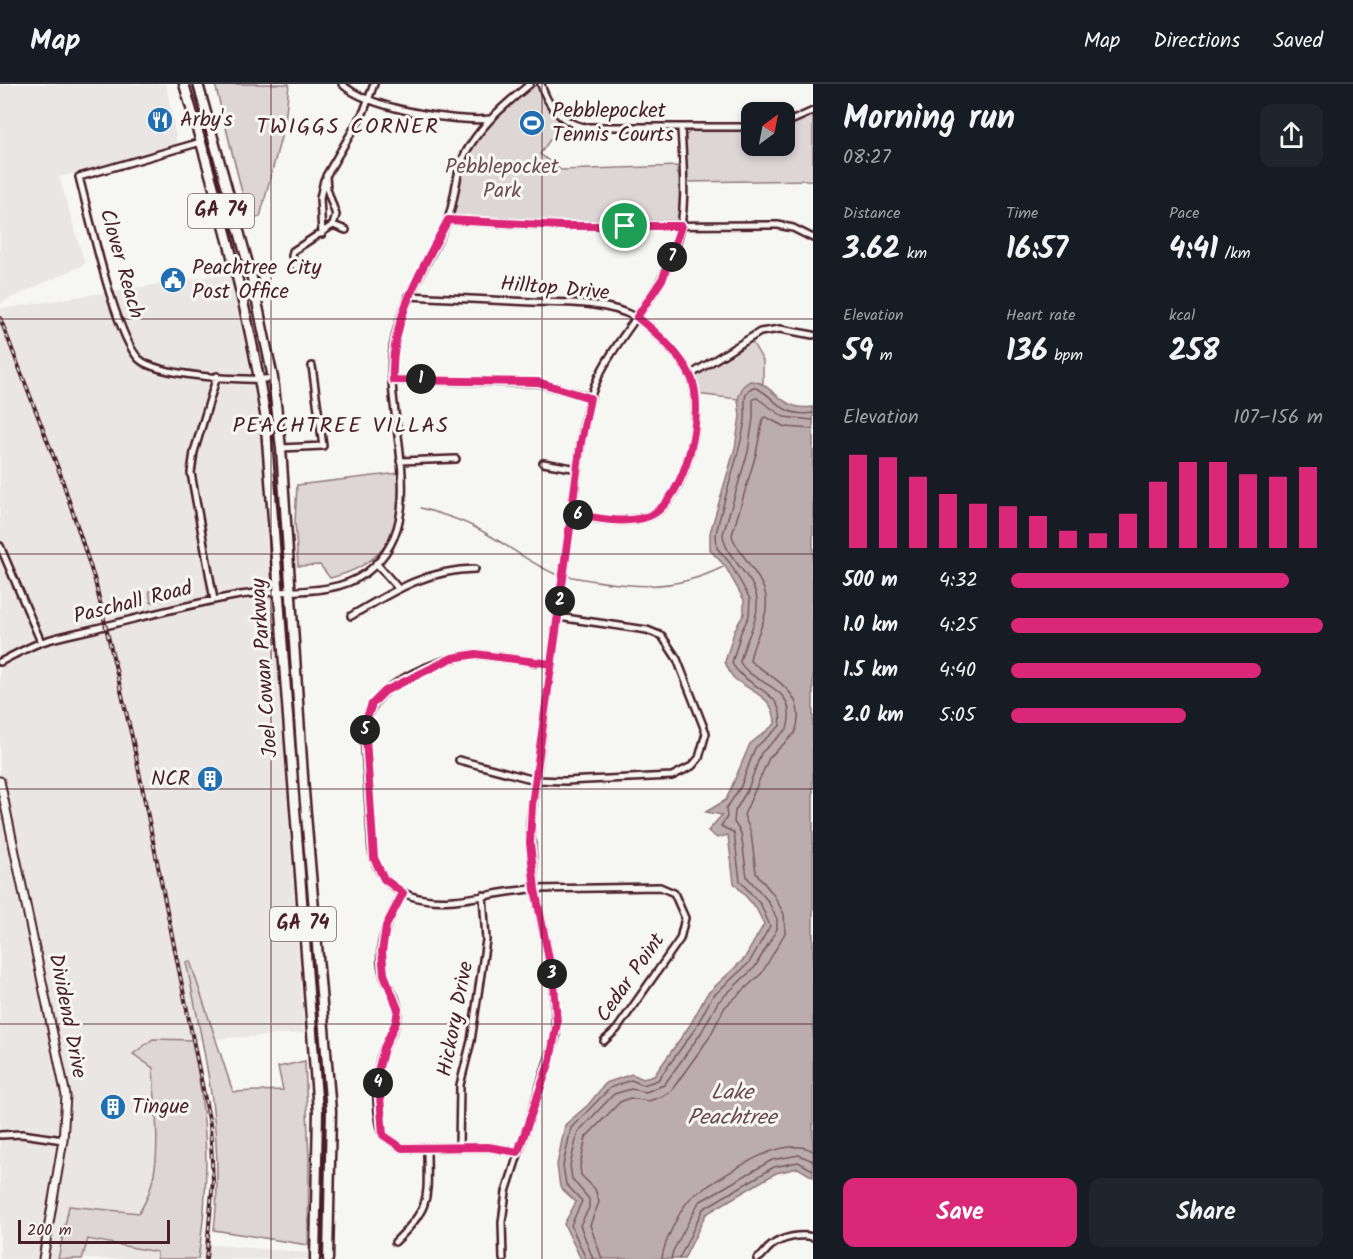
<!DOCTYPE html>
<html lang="en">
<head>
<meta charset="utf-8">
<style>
	:root { --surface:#171b24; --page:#20242c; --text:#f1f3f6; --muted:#9ea1a6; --line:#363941; --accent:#db2777 }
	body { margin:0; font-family:Kalam,sans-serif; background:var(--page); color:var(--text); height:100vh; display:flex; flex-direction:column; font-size:22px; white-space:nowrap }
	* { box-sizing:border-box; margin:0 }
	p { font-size:20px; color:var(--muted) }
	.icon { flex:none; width:33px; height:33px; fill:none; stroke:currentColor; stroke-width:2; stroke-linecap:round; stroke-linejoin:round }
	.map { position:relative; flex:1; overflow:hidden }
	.drawer { display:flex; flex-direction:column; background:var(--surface); width:540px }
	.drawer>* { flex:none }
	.needle { width:39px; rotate:32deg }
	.fabs { position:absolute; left:741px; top:18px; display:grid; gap:12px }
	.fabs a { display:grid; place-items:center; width:54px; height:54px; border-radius:12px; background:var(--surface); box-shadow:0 3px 9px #0003; font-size:30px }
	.scale { position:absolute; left:18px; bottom:15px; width:152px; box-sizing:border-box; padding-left:6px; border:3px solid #4a1f2b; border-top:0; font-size:16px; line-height:21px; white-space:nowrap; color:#4a1f2b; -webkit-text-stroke:4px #f6f6f2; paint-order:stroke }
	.pin { position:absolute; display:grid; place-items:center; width:51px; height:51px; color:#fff; margin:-26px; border:3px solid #fff; border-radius:50%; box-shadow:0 2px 6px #0007 }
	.km { position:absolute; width:30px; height:30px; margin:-15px; border-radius:50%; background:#222; color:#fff; font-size:16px; line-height:30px; text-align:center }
	.round { display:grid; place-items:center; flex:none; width:63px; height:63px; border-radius:12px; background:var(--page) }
	.overview { display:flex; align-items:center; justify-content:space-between; height:102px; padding:0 30px }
	h1 { font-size:33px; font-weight:600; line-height:45px }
	.metrics { display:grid; grid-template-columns:repeat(3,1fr); gap:9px; height:102px; padding:6px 30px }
	.metrics div { display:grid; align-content:center }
	.metrics b { font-size:30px; font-weight:600 }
	.metrics small { font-size:16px; font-weight:400 }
	.metrics p { font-size:16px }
	.chart { height:168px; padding:12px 30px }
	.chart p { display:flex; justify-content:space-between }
	.chart svg { width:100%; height:108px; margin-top:6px; stroke:var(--accent); stroke-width:6 }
	.button { display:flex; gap:12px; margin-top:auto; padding:12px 30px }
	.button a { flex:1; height:69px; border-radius:12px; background:var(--accent); color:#fff; font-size:24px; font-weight:600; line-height:69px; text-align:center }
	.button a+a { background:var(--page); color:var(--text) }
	ul { padding:0 30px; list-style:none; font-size:20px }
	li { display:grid; grid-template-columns:96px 72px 1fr; align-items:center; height:45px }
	li i { height:15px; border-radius:8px; background:var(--accent) }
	header { display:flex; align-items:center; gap:36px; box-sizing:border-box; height:84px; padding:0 30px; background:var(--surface); border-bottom:2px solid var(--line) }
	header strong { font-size:28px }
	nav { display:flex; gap:33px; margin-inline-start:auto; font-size:21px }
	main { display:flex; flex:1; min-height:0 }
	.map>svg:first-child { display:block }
	.built { fill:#e9e6e3 }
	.green { fill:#ddd6d5; stroke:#947a80; stroke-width:1.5 }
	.water { fill:#bbadae; stroke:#8e747a; stroke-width:1.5 }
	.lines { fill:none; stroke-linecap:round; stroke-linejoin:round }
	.shore { stroke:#77585f; stroke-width:1.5 }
	.stream { stroke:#8e747a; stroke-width:1.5 }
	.minor-casing { stroke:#4a1f2b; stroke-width:10 }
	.tertiary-casing { stroke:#4a1f2b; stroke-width:11 }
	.primary-casing { stroke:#4a1f2b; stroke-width:13 }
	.minor { stroke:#f6f6f2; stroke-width:5 }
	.tertiary { stroke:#f6f6f2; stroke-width:7 }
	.primary { stroke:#f6f6f2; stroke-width:8 }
	.rail-casing { stroke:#4a1f2b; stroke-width:4 }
	.rail { stroke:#f6f6f2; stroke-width:1.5; stroke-dasharray:4.5; stroke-linecap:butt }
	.route-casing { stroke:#fff; stroke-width:12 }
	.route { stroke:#db2777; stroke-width:8 }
	.grid { fill:none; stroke:#4a1f2b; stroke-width:1.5; stroke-opacity:0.55 }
	.labels { text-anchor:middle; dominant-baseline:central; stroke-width:6; stroke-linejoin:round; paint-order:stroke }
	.shield { fill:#f6f6f2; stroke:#7e6067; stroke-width:1.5 }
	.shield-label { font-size:20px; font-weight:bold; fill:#4a1f2b }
	.poi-label { font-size:21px; fill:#4a1f2b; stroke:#f6f6f2; text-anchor:start }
	.park-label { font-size:21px; fill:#6f4d56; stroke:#f6f6f2 }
	.street-label { font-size:21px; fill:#4a1f2b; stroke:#f6f6f2 }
	.neighbourhood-label { font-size:22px; letter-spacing:1.5px; fill:#4a1f2b; stroke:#f6f6f2 }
	.water-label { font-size:22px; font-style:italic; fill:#6c4a52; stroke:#f6f6f2 }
</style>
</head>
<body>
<header>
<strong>Map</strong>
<nav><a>Map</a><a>Directions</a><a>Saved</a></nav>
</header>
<main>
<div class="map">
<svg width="813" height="1175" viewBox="0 0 813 1175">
	<rect width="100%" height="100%" fill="#f6f6f2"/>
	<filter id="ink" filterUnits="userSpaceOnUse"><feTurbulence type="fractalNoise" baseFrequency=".0167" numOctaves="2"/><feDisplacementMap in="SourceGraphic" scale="12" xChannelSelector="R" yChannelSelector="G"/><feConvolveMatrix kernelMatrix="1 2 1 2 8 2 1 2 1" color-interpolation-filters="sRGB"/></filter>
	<g filter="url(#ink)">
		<path class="built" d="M0 0H166L178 64 59 93 85 180 0 219Z
			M232 189 261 349 304 949 153 959 169 1157 319 1170 320 1175H0V225Z"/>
		<path class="green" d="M215 0H289L285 38 260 133 249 136Z
			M532 1 538 2 561 40 540 70 561 86 678 82 677 89 684 97V53L691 47H751L752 62H784L785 44 813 29V96L684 98 681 142 448 136 461 78 490 35Z
			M750 254 763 277V300C746 294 745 302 738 315L696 310 690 291Z
			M399 389C404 446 387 480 330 494L320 481 298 482 295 438 297 401Z
			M165 505 167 515 151 518 149 507Z
			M190 877 233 1008 283 1006 278 983 305 977 309 1075 308 1161 214 1146C225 1054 205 968 186 878Z
			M153 955 193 956C207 1036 211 1094 198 1175H157V1168L88 1155 82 1175H58L69 1122 139 1129C166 1087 155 1031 153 984L133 970Z"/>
		<path class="water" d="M750 297C773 297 779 328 813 323V1093L798 1084 776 1089 706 1130 684 1175H581L564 1140 576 1118 560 1103 557 1081 565 1041 588 1021 606 999 632 990 643 995 654 992 690 941 707 910 744 875 764 840 756 824 734 799 728 751 717 754 708 747 722 731 706 728 726 716 750 660 775 640C775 613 753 609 735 595 730 591 728 584 725 578L735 545 744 530V516L725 482 710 466V449L735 364 740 332 738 315 743 302Z"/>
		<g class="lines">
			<path class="shore" d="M586 1175 571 1141 582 1117 566 1100 563 1082 571 1044 610 1004 631 996 643 1001 658 996 695 945 712 913 749 879 770 842 761 821 740 797 734 749 721 742 727 733 726 725 741 702 755 664 780 642C786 605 745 605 732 579L741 548 749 532 750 515 730 479 717 464 716 450C724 411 739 375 745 336 747 324 740 310 753 303 775 309 777 334 813 329
				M593 1175 580 1141 589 1124V1115L572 1095 570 1081 578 1048 614 1010 631 1005 646 1008 664 1001 701 949 718 918 755 883 777 845V835L768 817 747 793 741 749 734 738 735 727 748 705 761 669 787 645C800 600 753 603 740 578 744 557 759 538 757 516 755 491 724 474 723 450L748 368 753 334V315L757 314 784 333 813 336
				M602 1175 590 1141 599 1118 595 1105 581 1091 580 1082 586 1053 620 1018 630 1014 648 1017 661 1013 671 1007 709 954 725 923 762 889 785 849 784 830 773 810 756 789 751 749 744 731 769 674 795 649C809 610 775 596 750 577 753 554 769 537 766 513 764 494 733 463 732 451L756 370 763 334 766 333 785 343 813 345
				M662 1175C663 1160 682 1120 694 1111 722 1094 780 1049 813 1067
				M671 1175 673 1167 699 1118 772 1076 799 1071 813 1077
				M679 1175 703 1125 774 1083 798 1078 813 1086"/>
			<path class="stream" d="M421 424C444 431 466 437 487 450 510 463 530 479 555 490
				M567 492C625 503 671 510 725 482"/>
			<g class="minor-casing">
				<path id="minor" d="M342 0C367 24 455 39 490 35
					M541 0C547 21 561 38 583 43H752
					M784 40 813 27
					M201 58 79 93C89 130 115 251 139 275 157 292 248 298 273 294
					M448 136 562 142 778 141 793 144 813 154
					M333 141 346 146
					M322 150 320 114 324 96
					M297 185 292 172 293 167 333 141 336 131 327 105 326 92 364 27 374 0
					M408 212C449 214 490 216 532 218 565 219 605 217 635 233 651 241 684 276 691 293 705 327 687 418 649 432 625 441 596 434 572 431
					M690 291 760 248 780 245 813 251
					M393 296 538 299 590 313
					M281 364 323 362 312 282
					M400 377 456 375
					M543 379 578 385
					M0 462 41 558
					M376 479 397 503
					M214 516 191 389 194 368 217 292
					M351 532C392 508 425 486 475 485
					M0 578C14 571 28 563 42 558 62 551 84 548 105 542 150 531 194 519 240 511 280 504 332 514 366 489 432 440 387 342 392 274 396 223 427 183 447 138 457 113 454 86 469 63 485 37 507 19 530 0
					M551 580 476 570C436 575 367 600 364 648L372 766C376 788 389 805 411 812 450 825 496 806 535 805 577 804 618 804 660 803L674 809 685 834 680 855 617 945 604 957
					M459 676 535 696 565 697 672 692 692 682 699 674 706 649 677 575 662 552 647 546 558 533
					M403 809C389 834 374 863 384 892 389 905 399 915 398 930 397 943 389 953 384 964 374 988 375 1026 383 1051L402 1064 488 1063 518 1068
					M0 1051 22 1050 63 1056
					M459 1064 460 1001 471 957 486 856 483 811
					M395 1158C433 1121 427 1115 427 1064
					M503 1175 502 1138 506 1108 556 952 554 900 535 805 530 740 581 358C585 332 590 307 603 284 626 242 661 209 676 162 688 126 683 82 681 44
					M757 1175C764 1172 765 1166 771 1162 782 1153 800 1150 813 1153"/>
			</g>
			<g class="tertiary-casing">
				<path id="tertiary" d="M0 697 66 1012 63 1056 43 1175"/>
			</g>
			<g class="primary-casing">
				<path id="primary" d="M184 0C216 109 247 217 265 330L318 1027 315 1175
					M198 0 252 194 273 294 281 364 304 707 331 1027 328 1175"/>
			</g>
			<use href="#minor" class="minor"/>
			<use href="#tertiary" class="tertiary"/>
			<use href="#primary" class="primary"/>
			<g class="rail-casing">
				<path id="rail" d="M0 234 61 392 95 497 132 653 210 1040 213 1096 206 1175"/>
			</g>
			<use href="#rail" class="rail"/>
		</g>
	</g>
	<g class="lines" filter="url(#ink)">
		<g class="route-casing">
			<path id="route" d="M625 142H562L448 136C421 187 390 236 393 296L538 298 590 314 581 358 560 512 558 533 532 721 530 759 535 805 554 900 557 939 550 977 518 1068 488 1063 402 1064 383 1051 378 987 384 964 396 938 398 925 384 890 382 868 386 842 403 809 384 795 374 774 365 639 372 620 385 607 452 574 476 570 551 580 572 430C596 434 626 441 649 432 686 417 707 324 690 291 679 269 656 248 637 233L663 194 681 142H625"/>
		</g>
		<use href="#route" class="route"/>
	</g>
	<path class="grid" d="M271 0V1175M542 0V1175M0 235H813M0 470H813M0 705H813M0 940H813"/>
	<defs>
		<g id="restaurant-disc" transform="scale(1.35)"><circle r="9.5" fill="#1f6fb2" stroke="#f6f6f2"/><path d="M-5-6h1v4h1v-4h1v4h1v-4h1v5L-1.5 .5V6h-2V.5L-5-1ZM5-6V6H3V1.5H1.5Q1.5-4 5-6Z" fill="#fff"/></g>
		<g id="stadium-disc" transform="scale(1.35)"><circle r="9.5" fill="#1f6fb2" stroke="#f6f6f2"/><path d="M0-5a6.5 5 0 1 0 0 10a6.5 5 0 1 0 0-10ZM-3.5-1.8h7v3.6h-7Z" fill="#fff"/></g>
		<g id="civic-disc" transform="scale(1.35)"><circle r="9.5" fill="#1f6fb2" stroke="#f6f6f2"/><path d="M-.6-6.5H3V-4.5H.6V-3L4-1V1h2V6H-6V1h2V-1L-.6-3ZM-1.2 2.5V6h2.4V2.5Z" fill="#fff"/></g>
		<g id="building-disc" transform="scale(1.35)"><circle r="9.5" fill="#1f6fb2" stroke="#f6f6f2"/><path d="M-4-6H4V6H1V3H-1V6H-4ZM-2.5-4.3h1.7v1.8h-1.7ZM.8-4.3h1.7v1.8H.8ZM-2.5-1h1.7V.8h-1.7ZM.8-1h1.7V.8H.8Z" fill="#fff"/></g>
	</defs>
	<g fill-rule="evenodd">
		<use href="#restaurant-disc" x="160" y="36"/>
		<use href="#stadium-disc" x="532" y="39"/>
		<use href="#civic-disc" x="173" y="196"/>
		<use href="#building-disc" x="210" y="695"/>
		<use href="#building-disc" x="113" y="1023"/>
	</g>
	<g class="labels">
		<g class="shield">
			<rect x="188" y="110" width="66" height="34" rx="4.5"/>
			<rect x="270" y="823" width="66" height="34" rx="4.5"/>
		</g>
		<g class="shield-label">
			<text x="221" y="127">GA 74</text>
			<text x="303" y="840">GA 74</text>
		</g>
		<g class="poi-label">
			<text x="552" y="27">Pebblepocket<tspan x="552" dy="24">Tennis Courts</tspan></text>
			<text x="180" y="36">Arby's</text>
			<text x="192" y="184">Peachtree City<tspan x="192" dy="24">Post Office</tspan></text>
			<text x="190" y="695" text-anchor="end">NCR</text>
			<text x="132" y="1023">Tingue</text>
		</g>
		<g class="park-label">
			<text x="502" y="83">Pebblepocket<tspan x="502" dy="24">Park</tspan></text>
		</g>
		<g class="street-label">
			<text transform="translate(121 180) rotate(74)">Clover Reach</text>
			<text transform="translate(555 205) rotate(5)">Hilltop Drive</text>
			<text transform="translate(133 519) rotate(-14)">Paschall Road</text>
			<text transform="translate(265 584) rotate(-94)">Joel Cowan Parkway</text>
			<text transform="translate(631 894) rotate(-55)">Cedar Point</text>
			<text transform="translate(67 932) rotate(79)">Dividend Drive</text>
			<text transform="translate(456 935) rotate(-79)">Hickory Drive</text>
		</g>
		<g class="neighbourhood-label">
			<text x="348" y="43">TWIGGS CORNER</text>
			<text x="341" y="342">PEACHTREE VILLAS</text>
		</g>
		<g class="water-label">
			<text x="732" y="1009">Lake<tspan x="732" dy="25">Peachtree</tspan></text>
		</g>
	</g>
</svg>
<div class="fabs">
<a><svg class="needle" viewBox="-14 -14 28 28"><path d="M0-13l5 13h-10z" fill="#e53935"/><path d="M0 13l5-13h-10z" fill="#9ea1a6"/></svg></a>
</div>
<div class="scale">200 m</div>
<div class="pin" style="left:625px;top:142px;background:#1e9e55"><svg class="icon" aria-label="arrive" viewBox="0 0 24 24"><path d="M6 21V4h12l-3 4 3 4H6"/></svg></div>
<b class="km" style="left:421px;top:295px">1</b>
<b class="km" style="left:560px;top:517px">2</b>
<b class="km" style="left:552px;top:890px">3</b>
<b class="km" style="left:378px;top:999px">4</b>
<b class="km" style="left:365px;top:646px">5</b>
<b class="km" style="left:578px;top:431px">6</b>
<b class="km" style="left:672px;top:173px">7</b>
</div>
<section class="drawer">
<div class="overview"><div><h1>Morning run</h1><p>08:27</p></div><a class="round"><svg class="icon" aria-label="share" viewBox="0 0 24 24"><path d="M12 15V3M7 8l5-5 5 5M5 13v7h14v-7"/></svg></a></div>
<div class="metrics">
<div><p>Distance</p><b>3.62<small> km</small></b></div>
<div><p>Time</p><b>16:57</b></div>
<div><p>Pace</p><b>4:41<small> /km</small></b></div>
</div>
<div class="metrics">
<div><p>Elevation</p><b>59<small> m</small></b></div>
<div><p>Heart rate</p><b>136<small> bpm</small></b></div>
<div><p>kcal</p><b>258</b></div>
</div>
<div class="chart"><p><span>Elevation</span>107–156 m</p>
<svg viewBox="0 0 160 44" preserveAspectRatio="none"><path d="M5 44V6M15 44V7M25 44V15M35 44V22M45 44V26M55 44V27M65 44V31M75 44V37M85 44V38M95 44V30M105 44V17M115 44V9M125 44V9M135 44V14M145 44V15M155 44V11"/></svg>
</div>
<ul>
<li><b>500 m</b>4:32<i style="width:89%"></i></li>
<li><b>1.0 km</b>4:25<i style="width:100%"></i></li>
<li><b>1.5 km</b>4:40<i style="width:80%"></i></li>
<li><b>2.0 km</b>5:05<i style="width:56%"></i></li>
</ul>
<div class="button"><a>Save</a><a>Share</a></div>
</section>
</main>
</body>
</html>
